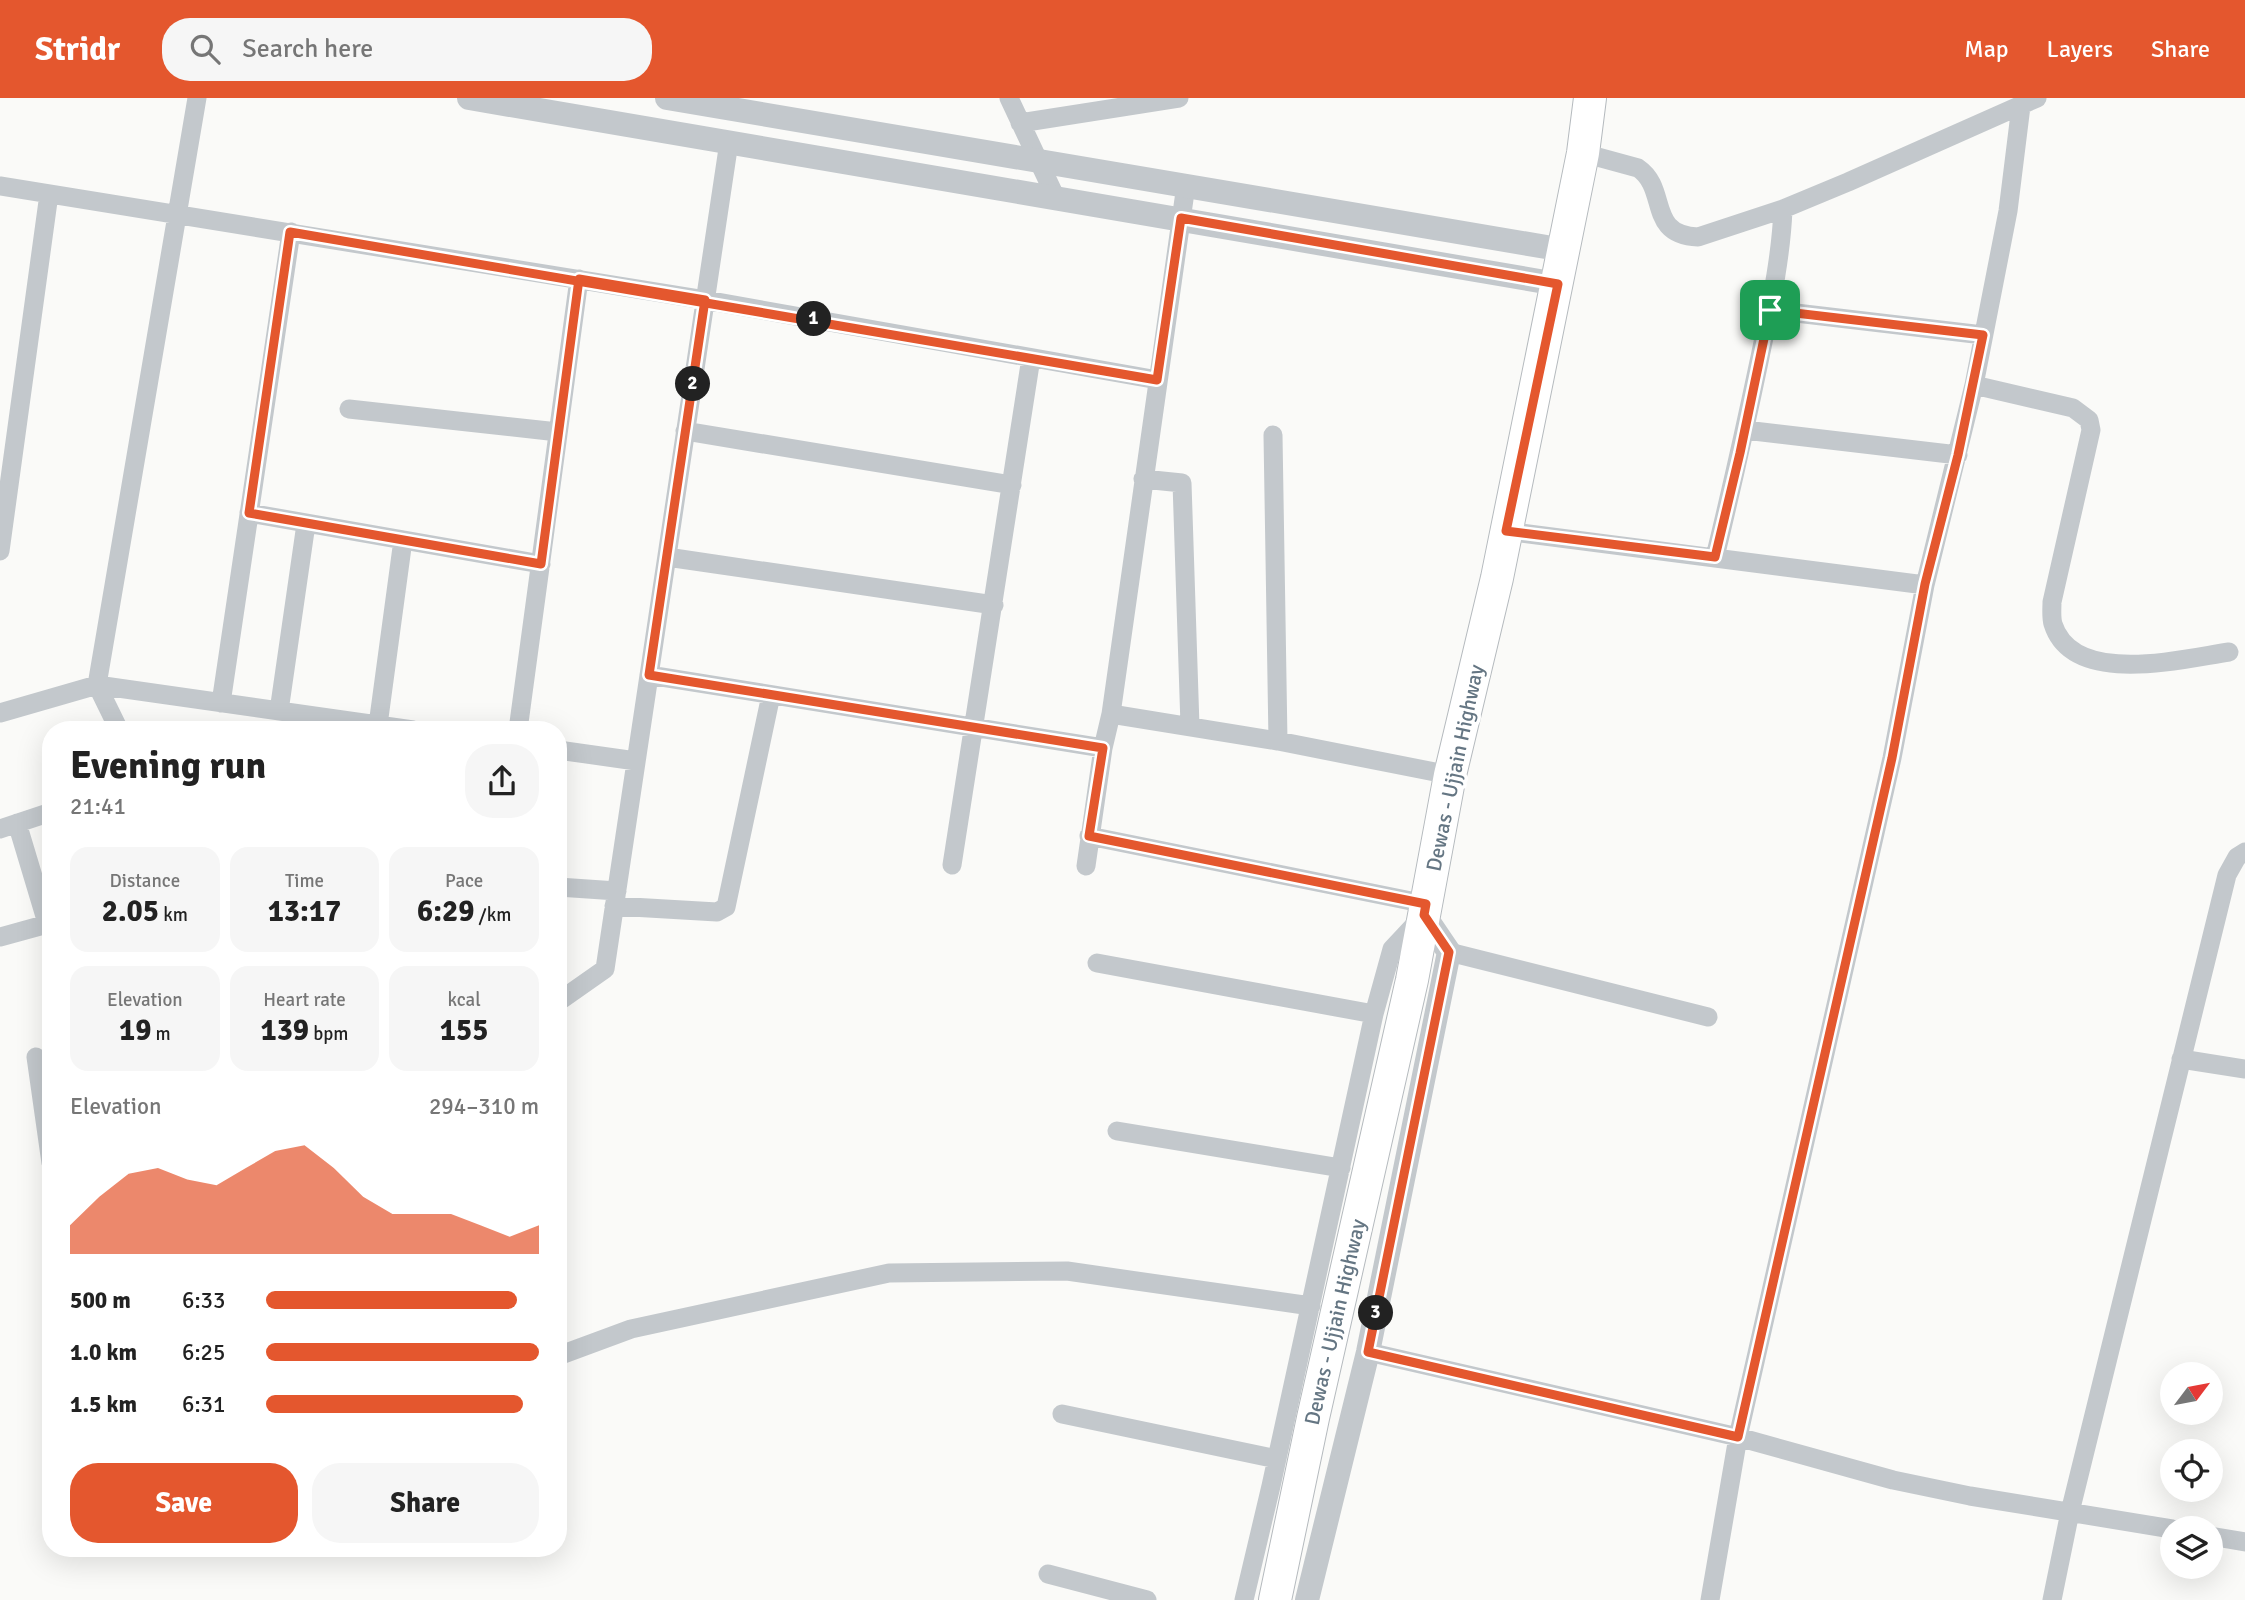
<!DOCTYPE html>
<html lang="en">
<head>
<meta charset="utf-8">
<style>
	:root { --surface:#fff; --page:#f6f6f6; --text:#222; --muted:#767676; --accent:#e4572e }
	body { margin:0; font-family:Signika,sans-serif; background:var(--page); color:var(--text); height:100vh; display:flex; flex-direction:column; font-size:26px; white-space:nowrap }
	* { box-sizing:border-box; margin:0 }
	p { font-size:23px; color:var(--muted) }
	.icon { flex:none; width:38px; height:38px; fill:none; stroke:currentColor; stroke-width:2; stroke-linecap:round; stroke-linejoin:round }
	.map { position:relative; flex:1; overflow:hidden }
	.details { position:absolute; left:42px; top:623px; width:525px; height:836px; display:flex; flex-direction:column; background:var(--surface); border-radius:28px; box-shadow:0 7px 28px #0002 }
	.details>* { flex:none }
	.needle { width:46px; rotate:58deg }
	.tools { position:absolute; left:2160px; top:1264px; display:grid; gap:14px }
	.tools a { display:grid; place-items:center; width:63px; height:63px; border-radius:50%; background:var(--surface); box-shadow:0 7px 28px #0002; font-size:35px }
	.pin { position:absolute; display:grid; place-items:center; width:60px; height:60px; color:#fff; margin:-30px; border-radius:14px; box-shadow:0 4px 10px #0006 }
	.km { position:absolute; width:35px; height:35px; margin:-18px; border-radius:50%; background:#222; color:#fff; font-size:19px; line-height:35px; text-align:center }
	.round { display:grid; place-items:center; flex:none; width:74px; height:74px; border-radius:28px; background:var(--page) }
	.overview { display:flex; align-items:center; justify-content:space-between; height:119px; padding:0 28px }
	h1 { font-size:38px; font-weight:700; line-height:52px }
	.stats { display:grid; grid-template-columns:repeat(3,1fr); gap:10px; height:119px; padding:7px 28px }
	.stats div { display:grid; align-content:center; border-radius:18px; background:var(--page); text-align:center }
	.stats b { font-size:30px; font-weight:700 }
	.stats small { font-size:19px; font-weight:400 }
	.stats p { font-size:19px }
	.chart { height:196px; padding:14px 28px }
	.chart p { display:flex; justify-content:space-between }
	.chart svg { width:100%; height:126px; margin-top:7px; fill:var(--accent); opacity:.7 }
	.primary-button { display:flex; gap:14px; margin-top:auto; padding:14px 28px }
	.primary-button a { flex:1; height:80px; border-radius:28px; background:var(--accent); color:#fff; font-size:28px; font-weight:700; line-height:80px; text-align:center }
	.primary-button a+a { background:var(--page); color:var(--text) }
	ul { padding:0 28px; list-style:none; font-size:23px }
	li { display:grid; grid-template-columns:112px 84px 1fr; align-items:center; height:52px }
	li i { height:18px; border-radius:9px; background:var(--accent) }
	header { display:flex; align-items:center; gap:42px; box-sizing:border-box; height:98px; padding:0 35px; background:var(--accent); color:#fff }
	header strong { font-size:33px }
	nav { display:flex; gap:38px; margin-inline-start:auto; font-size:24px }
	.search { width:490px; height:63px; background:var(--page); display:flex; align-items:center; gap:18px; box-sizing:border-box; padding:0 24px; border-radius:28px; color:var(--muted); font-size:26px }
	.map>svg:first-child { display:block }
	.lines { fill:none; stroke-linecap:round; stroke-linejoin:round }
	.primary-casing { stroke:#b5babe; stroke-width:34 }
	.minor { stroke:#c3c8cc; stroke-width:19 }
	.tertiary { stroke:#c3c8cc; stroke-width:24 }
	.primary { stroke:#fff; stroke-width:32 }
	.route-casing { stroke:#fff; stroke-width:14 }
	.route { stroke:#e4572e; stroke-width:9 }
	.labels { text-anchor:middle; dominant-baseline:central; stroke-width:7; stroke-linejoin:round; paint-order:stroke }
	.street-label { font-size:21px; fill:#657683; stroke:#fff }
</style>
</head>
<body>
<header>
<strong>Stridr</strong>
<div class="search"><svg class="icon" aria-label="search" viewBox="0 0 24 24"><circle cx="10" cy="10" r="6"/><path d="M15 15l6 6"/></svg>Search here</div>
<nav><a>Map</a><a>Layers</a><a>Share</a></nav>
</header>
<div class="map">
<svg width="2245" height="1502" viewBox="0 0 2245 1502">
	<rect width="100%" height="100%" fill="#fafaf8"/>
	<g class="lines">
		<g class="primary-casing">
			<path id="primary" d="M1275 1502 1313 1320 1412 882 1450 677 1497 480 1583 55 1590 0"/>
		</g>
		<path class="minor" d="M1009 0 1055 98
			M1020 25 1179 0
			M1583 55 1638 70C1669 91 1646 137 1698 139L1783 111 1848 84 2037 0
			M0 88 705 202 1158 282
			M1770 212 1983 237
			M1974 287 2073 310 2089 322 2091 332 2052 504C2052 511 2051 519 2053 526 2073 589 2181 561 2229 554
			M349 311 558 334
			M1745 332 1958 357
			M685 333 1012 387
			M1273 337 1278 643
			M1143 381 1182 385 1190 628
			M249 415 541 466
			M1506 433 1925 487
			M0 453 49 96
			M667 459 994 507
			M1715 459C1731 393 1746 326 1760 259 1770 210 1781 161 1783 111
			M649 577 1103 650
			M221 605 291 134
			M279 613 306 426
			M0 615 97 587 413 632
			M1111 616 1278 643 1450 677
			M378 627 403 442
			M119 632 97 587 197 0
			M518 632 579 181
			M558 652 636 663
			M17 725 47 825
			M0 731 51 714
			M1089 738 1426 806
			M952 767 1031 260
			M1086 768 1103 650 1111 616 1186 87
			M558 789 617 793
			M614 808 717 814 726 809 771 597
			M0 839 51 825
			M1449 854 1708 919
			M1097 865 1374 916
			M558 904 605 871 729 44
			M36 959 51 1065
			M2181 961 2245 971
			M1117 1033 1341 1070
			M1368 1254 1738 1339 1893 1382 1970 1398 2172 1431
			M558 1258 631 1231 889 1175 1067 1173 1311 1208
			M1062 1316 1277 1361
			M2210 1438 2245 1444
			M1048 1476 1147 1502
			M1244 1502 1271 1388 1374 916 1392 851 1421 820
			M1710 1502 1738 1339 1892 660 1925 487 1974 287 2008 113 2021 8
			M2052 1502 2070 1414 2227 777 2237 759 2245 754"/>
		<path class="tertiary" d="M469 0 1557 186
			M667 0 1564 152
			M1307 1502 1368 1254 1449 854 1424 817"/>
		<use href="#primary" class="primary"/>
	</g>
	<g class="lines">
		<g class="route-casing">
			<path id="route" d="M1770 212 1740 355 1715 459 1506 433 1558 186 1181 120 1157 282C869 231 580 181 290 134L249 415 541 466 579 181 705 202 649 577 1103 650 1089 738 1426 806 1424 817 1449 854 1368 1254 1738 1339 1892 660 1925 486 1958 357 1983 237 1770 212"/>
		</g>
		<use href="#route" class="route"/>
	</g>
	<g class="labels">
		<g class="street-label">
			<text transform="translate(1455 670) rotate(-78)">Dewas - Ujjain Highway</text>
			<text transform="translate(1335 1224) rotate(-77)">Dewas - Ujjain Highway</text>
		</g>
	</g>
</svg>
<div class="tools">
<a><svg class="needle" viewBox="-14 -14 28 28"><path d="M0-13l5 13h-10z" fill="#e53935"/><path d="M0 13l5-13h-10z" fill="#767676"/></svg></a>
<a><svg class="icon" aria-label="locate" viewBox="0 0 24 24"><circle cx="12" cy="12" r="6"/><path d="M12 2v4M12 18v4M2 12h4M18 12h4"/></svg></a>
<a><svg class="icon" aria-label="layers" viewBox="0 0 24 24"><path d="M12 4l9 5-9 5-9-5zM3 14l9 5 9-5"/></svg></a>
</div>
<div class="pin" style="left:1770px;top:212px;background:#1e9e55"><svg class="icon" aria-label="arrive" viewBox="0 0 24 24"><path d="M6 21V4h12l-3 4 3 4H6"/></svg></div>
<b class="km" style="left:814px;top:221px">1</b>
<b class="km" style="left:693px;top:286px">2</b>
<b class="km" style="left:1376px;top:1215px">3</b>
<section class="details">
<div class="overview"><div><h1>Evening run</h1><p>21:41</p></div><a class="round"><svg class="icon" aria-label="share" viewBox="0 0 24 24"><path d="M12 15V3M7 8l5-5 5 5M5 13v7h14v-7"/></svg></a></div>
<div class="stats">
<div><p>Distance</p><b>2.05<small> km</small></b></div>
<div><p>Time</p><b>13:17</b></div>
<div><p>Pace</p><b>6:29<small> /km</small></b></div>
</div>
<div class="stats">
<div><p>Elevation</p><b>19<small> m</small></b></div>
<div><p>Heart rate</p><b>139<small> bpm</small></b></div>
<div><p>kcal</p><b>155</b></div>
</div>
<div class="chart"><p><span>Elevation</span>294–310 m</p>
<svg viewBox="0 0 160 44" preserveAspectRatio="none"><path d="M0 44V34L10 24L20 16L30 14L40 18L50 20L60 14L70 8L80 6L90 14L100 24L110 30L120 30L130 30L140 34L150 38L160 34V44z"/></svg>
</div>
<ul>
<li><b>500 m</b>6:33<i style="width:92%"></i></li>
<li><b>1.0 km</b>6:25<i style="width:100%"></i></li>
<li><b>1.5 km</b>6:31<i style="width:94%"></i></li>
</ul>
<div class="primary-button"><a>Save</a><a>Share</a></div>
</section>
</div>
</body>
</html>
